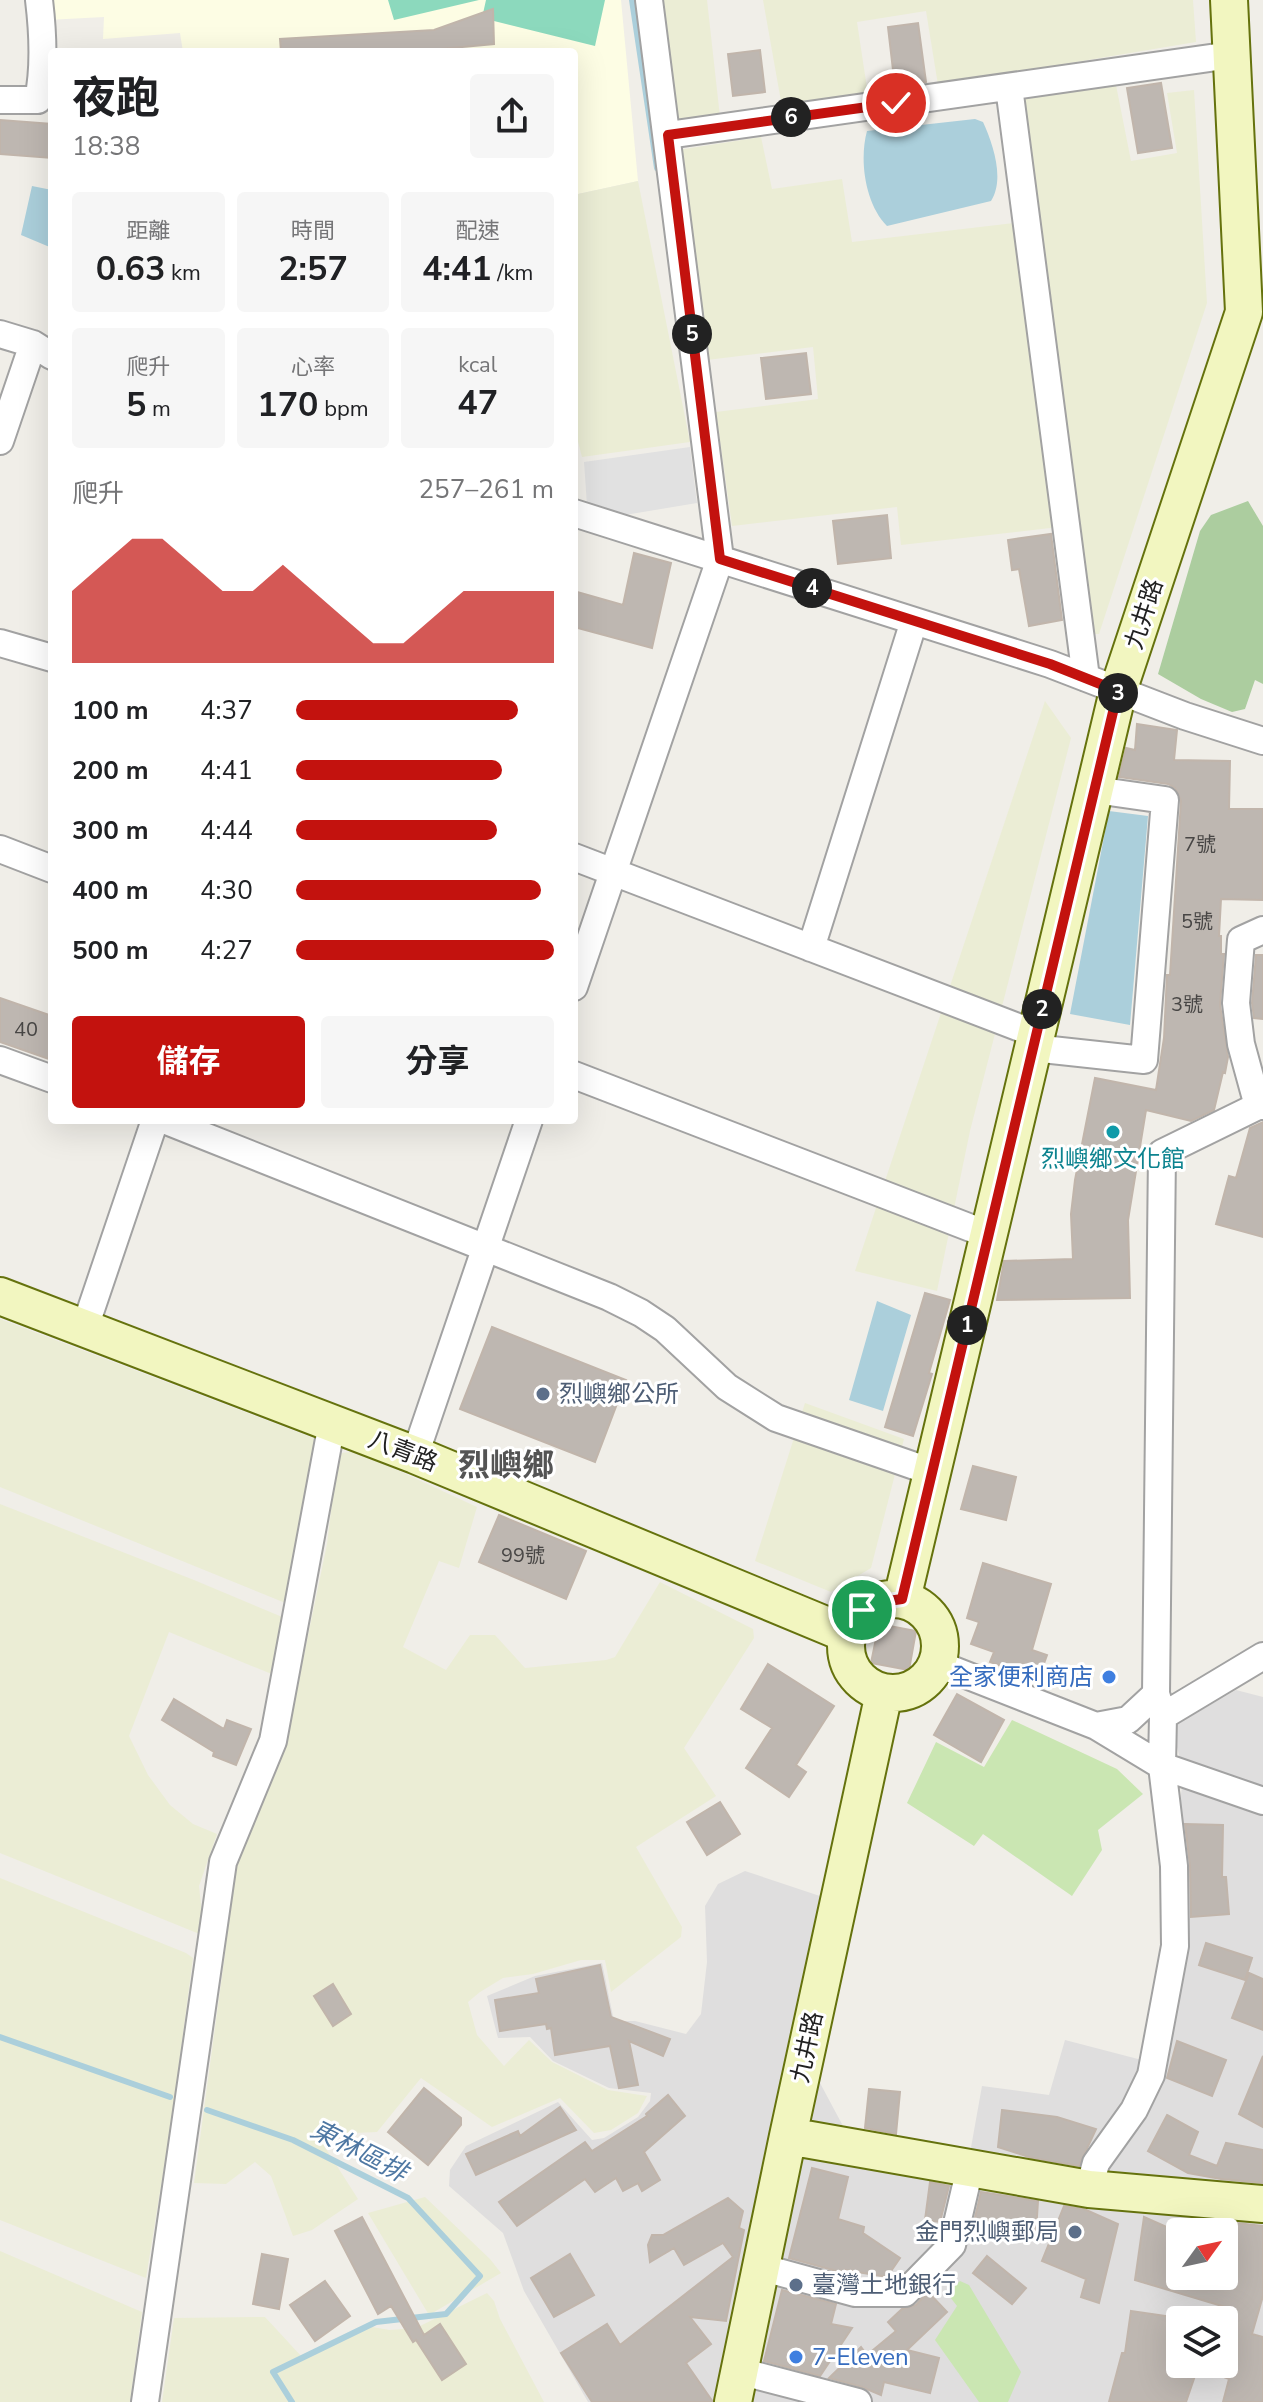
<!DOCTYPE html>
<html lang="zh-TW">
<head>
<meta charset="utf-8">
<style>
	:root { --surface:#fff; --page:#f6f6f6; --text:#202124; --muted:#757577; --accent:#c3120e }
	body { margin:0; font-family:"Nunito Sans","Noto Sans TC",sans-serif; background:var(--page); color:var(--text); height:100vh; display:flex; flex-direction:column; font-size:30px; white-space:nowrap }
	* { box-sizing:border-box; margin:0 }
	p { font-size:26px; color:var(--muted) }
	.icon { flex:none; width:44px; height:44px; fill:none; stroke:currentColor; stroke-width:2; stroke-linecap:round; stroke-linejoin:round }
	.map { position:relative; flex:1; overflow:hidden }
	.sheet { position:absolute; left:48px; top:48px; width:530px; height:1076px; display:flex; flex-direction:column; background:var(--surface); border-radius:8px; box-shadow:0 8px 32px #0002 }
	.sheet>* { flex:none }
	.needle { width:52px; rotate:57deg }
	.tools { position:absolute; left:1166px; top:2218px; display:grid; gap:16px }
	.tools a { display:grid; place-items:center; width:72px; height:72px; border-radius:8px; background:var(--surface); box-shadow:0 8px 32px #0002; font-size:40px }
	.pin { position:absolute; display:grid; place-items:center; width:68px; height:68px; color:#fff; margin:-34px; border:4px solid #fff; border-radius:50%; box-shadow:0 2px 8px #0007 }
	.km { position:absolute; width:40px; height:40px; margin:-20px; border-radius:50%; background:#222; color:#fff; font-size:22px; line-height:40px; text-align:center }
	.round { display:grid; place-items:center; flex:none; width:84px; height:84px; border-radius:8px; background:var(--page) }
	.summary { display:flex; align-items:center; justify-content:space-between; height:136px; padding:0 24px }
	h1 { font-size:44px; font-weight:700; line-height:60px }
	.metrics { display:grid; grid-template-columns:repeat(3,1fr); gap:12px; height:136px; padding:8px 24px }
	.metrics div { display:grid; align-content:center; border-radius:8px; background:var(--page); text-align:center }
	.metrics b { font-size:34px; font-weight:700 }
	.metrics small { font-size:22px; font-weight:400 }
	.metrics p { font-size:22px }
	.chart { height:224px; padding:16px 24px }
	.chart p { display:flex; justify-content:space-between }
	.chart svg { width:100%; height:144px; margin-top:8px; fill:var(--accent); opacity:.7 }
	.button { display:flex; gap:16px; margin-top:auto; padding:16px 24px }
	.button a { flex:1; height:92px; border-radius:8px; background:var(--accent); color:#fff; font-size:32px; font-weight:700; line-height:92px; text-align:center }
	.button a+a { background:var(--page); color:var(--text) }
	ul { padding:0 24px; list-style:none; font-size:26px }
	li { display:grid; grid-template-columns:128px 96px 1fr; align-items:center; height:60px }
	li i { height:20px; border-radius:10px; background:var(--accent) }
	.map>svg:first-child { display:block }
	.residential { fill:#dfdede; fill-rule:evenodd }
	.education { fill:#fdfde4 }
	.farmland { fill:#ebedd5 }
	.grass { fill:#cae6b2 }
	.forest { fill:#accd9f }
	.pitch { fill:#8cd9bd }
	.parking { fill:#e1e1e1 }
	.water { fill:#abcfdb }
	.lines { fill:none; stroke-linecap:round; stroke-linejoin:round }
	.stream { stroke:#abcfdb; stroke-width:6 }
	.building { fill:#beb7b1; stroke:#c1b5ab; stroke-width:2 }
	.street-casing { stroke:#a2a2a2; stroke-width:30 }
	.secondary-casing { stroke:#65720d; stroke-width:40 }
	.street { stroke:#fff; stroke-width:26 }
	.secondary { stroke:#f2f6c0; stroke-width:36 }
	.route-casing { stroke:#fff; stroke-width:16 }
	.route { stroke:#c3120e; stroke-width:10 }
	.culture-dot { fill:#0f9aa8; stroke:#fff; stroke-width:3 }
	.service-dot { fill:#5c6f8a; stroke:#fff; stroke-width:3 }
	.shop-dot { fill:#3f7fe0; stroke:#fff; stroke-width:3 }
	.labels { text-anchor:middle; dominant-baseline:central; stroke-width:6; stroke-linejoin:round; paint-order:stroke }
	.number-label { font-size:20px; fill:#484645 }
	.street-label { font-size:24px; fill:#212121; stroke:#fff }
	.culture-label { font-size:24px; fill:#0d838f; stroke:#fff }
	.service-label { font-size:24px; fill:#4e5e75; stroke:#fff; text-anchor:start }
	.shop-label { font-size:24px; fill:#366cbe; stroke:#fff; text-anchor:end }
	.water-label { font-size:26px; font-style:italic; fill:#4f78a3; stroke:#fff }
	.district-label { font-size:32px; font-weight:bold; fill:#545454; stroke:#fff }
</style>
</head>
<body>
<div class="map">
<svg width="1263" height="2402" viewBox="0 0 1263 2402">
	<rect width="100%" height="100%" fill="#f0eee8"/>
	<path class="residential" d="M1236 1690 1263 1697V2402H588L524 2291 503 2233 449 2186 450 2170 466 2146 558 2102 592 2140 604 2138 638 2117 650 2101 651 2093 609 2088 553 2061 530 2037 498 2038 487 1996 535 1976 602 1963 614 2021H635L686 2034 701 2014 707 1962 705 1906 718 1884 745 1871 856 1908 820 2083 843 2126 970 2153 982 2086 1049 2095 1065 2040 1161 2065 1177 1819 1184 1775 1172 1727ZM1180 2232H1224V2276H1180ZM1180 2320H1224V2364H1180Z"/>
	<path class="education" d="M44 0H621L638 181 578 194 574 210V52H183L180 33 103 39 104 17 47 20Z"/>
	<path class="farmland" d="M658 0H707L720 117 677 123Z
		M763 0H1193L1196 42 938 85 926 11 857 22 868 95 782 107Z
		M1116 85 1131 161 1177 153 1167 93 1194 90 1207 303 1099 634H1095L1022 105 1025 97Z
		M761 137 772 189 842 179 852 242 1014 223 1059 527 901 545 897 507 732 526 716 412 818 399 813 347 707 360 678 150Z
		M638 181 690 442 582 457 574 426V210L578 194Z
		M1045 701 1071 738 970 1131 937 1291 855 1271Z
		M0 1319 313 1438 318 1448 290 1602H283L0 1487Z
		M805 1403 904 1439 871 1568 831 1592 755 1561Z
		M356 1451 477 1507 459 1568 439 1561 403 1647 446 1670 470 1635H495L525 1668 606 1660 615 1657 660 1582 753 1629 754 1638 684 1748 716 1796 636 1847 682 1927 681 1937 611 1992 605 1960H581L533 1974 503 1978 480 1992 468 2002 477 2035 504 2066 529 2040 552 2062 608 2090 647 2096 638 2113 611 2130 594 2133 560 2098 492 2127 421 2078 377 2132 331 2134 321 2141 358 2199 312 2230 293 2236 271 2176 255 2162 226 2184 194 2183 225 1954 228 1884 277 1760 285 1747 327 1544 336 1471 342 1453Z
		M0 1504 194 1580 287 1619 274 1675 169 1632 129 1736 148 1775 170 1805 193 1824 217 1834 199 1886 204 1933H197L0 1853Z
		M0 1878 186 1953 193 1958 172 2118 146 2278 0 2220Z
		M425 2197 490 2259 501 2273 429 2315 368 2213Z
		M0 2251 142 2312 130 2402H0Z
		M487 2293 494 2301 500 2319 544 2402H162L174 2318 265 2317 302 2357 366 2326 390 2330 416 2328Z"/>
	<path class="grass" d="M1012 1720 1117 1769 1143 1794 1098 1830 1102 1850 1072 1896 983 1834 974 1846 907 1803 936 1742 984 1767Z
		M960 2281 969 2285 1021 2372 1008 2402H979L935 2340 957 2306 947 2293Z"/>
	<path class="forest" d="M1248 501 1263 526V684L1255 680 1245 709 1232 712 1201 699 1158 674 1200 531 1211 515Z"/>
	<path class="pitch" d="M388 0H479L394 20Z
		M486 0H605L595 46 482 18Z"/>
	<path class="parking" d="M690 447 697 503 619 516 587 505 584 462Z"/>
	<path class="water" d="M975 119 983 122C993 144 1005 179 991 201L887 226C865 204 859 160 867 131Z
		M32 186 52 190V248L21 235Z
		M1109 811 1148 816 1130 1025 1070 1014Z
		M877 1301 911 1315 883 1411 849 1400Z"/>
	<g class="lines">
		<path class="stream" d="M632 0 657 168
			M0 2037 170 2097
			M207 2110 293 2140 408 2198 480 2276 446 2314 376 2322 273 2372 292 2402"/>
	</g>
	<path class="building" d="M493 9 494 44 408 52H281L280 39 434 30Z
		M918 23 926 82 895 87 888 27Z
		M760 50 765 92 733 96 728 54Z
		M1161 83 1172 148 1138 153 1127 88Z
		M0 120 52 124V158L0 154Z
		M806 353 811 394 766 399 761 358Z
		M887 515 891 558 838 564 833 521Z
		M1051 534 1062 620 1029 626 1019 569 1012 570 1008 540Z
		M634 553 671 563 652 648 574 627V591L623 605Z
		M1137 724 1177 730 1174 760 1230 761 1229 809H1263V900L1221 899 1219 936H1221V954H1224L1220 1005 1228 1057 1225 1073 1223 1072 1214 1110 1191 1121 1146 1110 1128 1220 1130 1298 997 1300 1004 1261 1073 1259 1071 1214 1075 1180 1095 1078 1156 1090 1164 1038 1167 975H1170L1181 801 1175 788 1168 784 1119 777 1126 748 1135 750Z
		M1256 955H1263V1019L1254 1018 1252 1003Z
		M0 998 52 1016V1060L0 1042Z
		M1263 1122V1237L1216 1224 1229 1176 1236 1178 1250 1128Z
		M925 1293 950 1300 929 1373 932 1374 913 1436 885 1427Z
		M492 1327 626 1380 595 1462 460 1409Z
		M973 1466 1016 1477 1006 1520 961 1509Z
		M499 1515 586 1551 566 1599 479 1562Z
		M983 1563 1051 1584 1032 1650 1047 1655 1038 1680 990 1662 994 1652 971 1644 979 1622 967 1618Z
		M879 1624 916 1631 909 1670 871 1663Z
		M768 1664 834 1706 796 1765 806 1772 789 1797 746 1768 772 1728 741 1709Z
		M957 1694 1004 1720 981 1762 934 1735Z
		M174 1699 224 1729 227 1720 251 1729 236 1765 213 1756 214 1752 162 1720Z
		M720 1802 740 1834 707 1855 687 1822Z
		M1185 1824 1223 1825 1222 1877H1226L1229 1914 1191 1917 1190 1866Z
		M1206 1943 1252 1958 1245 1980 1199 1965Z
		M600 1965 611 2017 670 2039 663 2056 629 2041 638 2085 619 2088 610 2046 555 2055 551 2028 547 2029 546 2024 500 2031 495 2000 539 1993 536 1979Z
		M1249 1973 1263 1979V2030L1232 2018Z
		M333 1984 351 2014 333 2026 314 1996Z
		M1177 2041 1226 2060 1212 2096 1167 2078Z
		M1263 2056V2127L1239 2114Z
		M424 2088 461 2118V2125L428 2165 388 2132Z
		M869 2089 900 2092 896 2134 865 2128Z
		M668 2095 685 2116 644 2152 660 2180 642 2191 638 2183 623 2191 616 2178 595 2192 585 2179 517 2226 499 2202 585 2142 592 2151 647 2116 646 2114Z
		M560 2107 576 2130 476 2175 466 2154 518 2131 520 2136Z
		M1002 2110 1057 2117 1096 2129 1079 2166 1032 2158 998 2147Z
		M1167 2115 1198 2132 1189 2155 1217 2166 1226 2143 1263 2150V2183L1221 2179 1188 2173 1148 2151Z
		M812 2168 848 2177 838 2219 864 2227 863 2233 900 2258 887 2277 845 2270 844 2273 789 2258Z
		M930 2182 949 2186 940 2222 925 2220Z
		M981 2192 1038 2201 1036 2232 973 2226Z
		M728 2198 743 2211 739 2228 744 2230 726 2321 690 2317 711 2344 686 2363 713 2402H592L561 2353 607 2324 620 2345 733 2257 723 2243 684 2265 674 2248 650 2262 648 2245 652 2235H663Z
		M1064 2206 1084 2209 1118 2224 1099 2303 1081 2297 1086 2279 1042 2261Z
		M362 2217 424 2335 440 2324 466 2364 442 2380 416 2340 413 2342 391 2306 378 2314 335 2231Z
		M1144 2217 1180 2233V2276L1224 2282V2237L1228 2222 1263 2226V2296L1252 2334 1263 2337V2402H1223L1229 2379 1224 2377V2324L1228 2325 1232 2309 1135 2280Z
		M262 2254 288 2259 279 2309 253 2304Z
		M570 2254 594 2295 554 2317 531 2278Z
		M987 2256 1026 2288 1012 2304 973 2273Z
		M325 2281 350 2316 315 2341 290 2305Z
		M782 2290 836 2304 831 2324 852 2328 820 2376 764 2361Z
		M928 2292 947 2312 907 2350 939 2358 930 2393 884 2382 881 2395 862 2387 829 2378 861 2347 867 2355 896 2331 888 2322 902 2309 916 2305Z
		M1131 2311 1180 2318 1177 2364H1199L1186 2402H1109L1122 2353H1125Z"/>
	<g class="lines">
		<g class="street-casing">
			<path id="street" d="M1009 87 1086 678
				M0 100H38C45 67 43 33 39 0
				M668 135 1231 55
				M0 334 33 344 52 356
				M0 441 33 344
				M574 513 1050 664 1185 716 1263 741
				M0 643 52 658
				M0 849 52 869
				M574 857 1036 1034
				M811 948 914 621
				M574 987 720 559 649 0
				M1033 1048 1144 1060 1165 800 1095 790
				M0 1060 52 1079
				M574 1075 989 1235
				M1258 1106 1241 1044 1236 1003 1241 940 1263 930
				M1263 1106H1258L1162 1153 1156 1694 1163 1716 1162 1766 1263 1801
				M164 1120 609 1297 641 1313 665 1329 727 1387 776 1418 932 1472
				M84 1330 155 1120
				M415 1455 529 1120
				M938 1664 1096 1726 1162 1766 1174 1866 1175 1946 1151 2075 1134 2110 1096 2163 1089 2189
				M1163 1716 1263 1656
				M1096 1726 1128 1720 1156 1694
				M760 2267 855 2293H905L952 2245 970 2168
				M739 2371 858 2402
				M145 2402 223 1862 273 1741 332 1423"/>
		</g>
		<g class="secondary-casing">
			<path id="secondary" d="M0 1296 415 1455 847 1634
				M846 1646a47 47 0 1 1 94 0a47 47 0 1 1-94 0Z
				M902 1599 1118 691 1244 312 1229 0
				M788 2136 1089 2189 1263 2204
				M733 2402 788 2136 884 1693"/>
		</g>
		<use href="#street" class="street"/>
		<use href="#secondary" class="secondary"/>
	</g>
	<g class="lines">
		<g class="route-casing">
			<path id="route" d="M862 1610 874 1603 902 1599 1118 691 1050 664 720 559 668 135 896 103"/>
		</g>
		<use href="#route" class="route"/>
	</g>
	<circle class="culture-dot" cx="1113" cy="1132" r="8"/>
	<g class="service-dot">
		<circle cx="543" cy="1394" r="8"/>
		<circle cx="1075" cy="2232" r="8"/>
		<circle cx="796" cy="2285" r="8"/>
	</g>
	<g class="shop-dot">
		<circle cx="1109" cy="1677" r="8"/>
		<circle cx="796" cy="2357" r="8"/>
	</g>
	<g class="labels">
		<g class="number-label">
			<text x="1200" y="844">7號</text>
			<text x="1197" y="921">5號</text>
			<text x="1187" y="1004">3號</text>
			<text x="26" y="1029">40</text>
			<text x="523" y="1555">99號</text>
		</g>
		<g class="street-label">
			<text transform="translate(1144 614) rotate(-72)">九井路</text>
			<text transform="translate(403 1451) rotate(21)">八青路</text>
			<text transform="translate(807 2047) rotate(-78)">九井路</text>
		</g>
		<g class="culture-label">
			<text x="1113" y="1159">烈嶼鄉文化館</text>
		</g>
		<g class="service-label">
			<text x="559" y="1394">烈嶼鄉公所</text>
			<text x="1059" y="2232" text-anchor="end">金門烈嶼郵局</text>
			<text x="812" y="2285">臺灣土地銀行</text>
		</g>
		<g class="shop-label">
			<text x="1093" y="1677">全家便利商店</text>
			<text x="812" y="2357" text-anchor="start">7-Eleven</text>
		</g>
		<g class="water-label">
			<text transform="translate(359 2151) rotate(27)">東林區排</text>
		</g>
		<g class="district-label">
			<text x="506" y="1465">烈嶼鄉</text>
		</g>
	</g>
</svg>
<div class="tools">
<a><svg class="needle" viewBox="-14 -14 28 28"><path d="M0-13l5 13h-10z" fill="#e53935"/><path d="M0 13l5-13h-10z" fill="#757577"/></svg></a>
<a><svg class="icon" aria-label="layers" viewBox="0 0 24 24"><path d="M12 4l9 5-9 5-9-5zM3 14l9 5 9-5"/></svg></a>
</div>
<div class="pin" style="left:862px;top:1610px;background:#1e9e55"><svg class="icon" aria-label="arrive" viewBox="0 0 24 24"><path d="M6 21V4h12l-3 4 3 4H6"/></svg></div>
<div class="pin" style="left:896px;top:103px;background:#d93025"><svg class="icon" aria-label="check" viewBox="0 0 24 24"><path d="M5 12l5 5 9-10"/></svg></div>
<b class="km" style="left:967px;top:1325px">1</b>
<b class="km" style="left:1042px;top:1009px">2</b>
<b class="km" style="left:1118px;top:693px">3</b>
<b class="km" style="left:812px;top:588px">4</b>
<b class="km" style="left:692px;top:334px">5</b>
<b class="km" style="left:791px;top:117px">6</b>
<section class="sheet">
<div class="summary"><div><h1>夜跑</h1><p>18:38</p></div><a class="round"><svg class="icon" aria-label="share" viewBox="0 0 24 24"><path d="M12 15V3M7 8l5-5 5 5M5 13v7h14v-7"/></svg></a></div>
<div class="metrics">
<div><p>距離</p><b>0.63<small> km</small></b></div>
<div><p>時間</p><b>2:57</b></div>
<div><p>配速</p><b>4:41<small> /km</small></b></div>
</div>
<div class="metrics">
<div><p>爬升</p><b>5<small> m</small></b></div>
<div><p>心率</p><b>170<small> bpm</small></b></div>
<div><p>kcal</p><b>47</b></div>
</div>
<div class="chart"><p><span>爬升</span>257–261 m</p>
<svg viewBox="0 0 160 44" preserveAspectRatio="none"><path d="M0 44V22L10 14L20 6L30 6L40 14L50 22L60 22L70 14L80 22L90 30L100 38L110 38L120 30L130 22L140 22L150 22L160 22V44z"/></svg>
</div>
<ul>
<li><b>100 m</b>4:37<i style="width:86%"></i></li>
<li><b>200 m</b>4:41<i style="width:80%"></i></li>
<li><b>300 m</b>4:44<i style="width:78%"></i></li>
<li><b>400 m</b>4:30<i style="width:95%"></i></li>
<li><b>500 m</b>4:27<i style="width:100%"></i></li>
</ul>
<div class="button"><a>儲存</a><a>分享</a></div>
</section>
</div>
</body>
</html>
